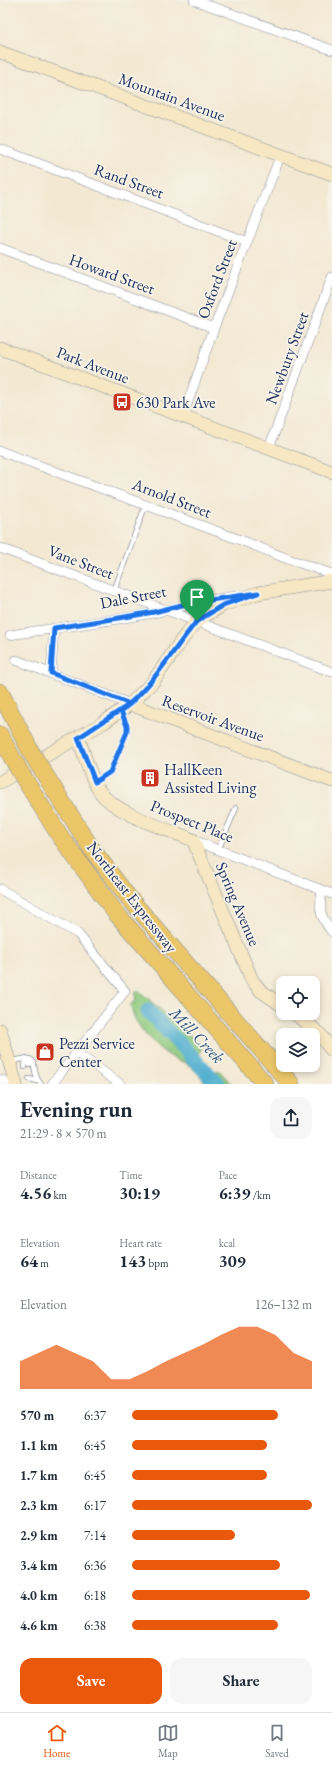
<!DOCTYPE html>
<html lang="en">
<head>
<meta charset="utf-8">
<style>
	:root { --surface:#fff; --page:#f6f6f7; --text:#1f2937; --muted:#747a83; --line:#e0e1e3; --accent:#ea580c }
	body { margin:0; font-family:"EB Garamond",serif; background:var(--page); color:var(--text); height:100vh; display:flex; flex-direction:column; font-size:15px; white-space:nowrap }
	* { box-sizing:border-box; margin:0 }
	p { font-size:13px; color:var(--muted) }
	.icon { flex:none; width:22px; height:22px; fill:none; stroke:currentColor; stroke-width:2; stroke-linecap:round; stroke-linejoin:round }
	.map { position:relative; height:1084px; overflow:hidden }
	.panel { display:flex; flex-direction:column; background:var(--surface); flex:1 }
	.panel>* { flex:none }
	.controls { position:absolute; left:276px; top:976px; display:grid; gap:8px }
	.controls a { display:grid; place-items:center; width:44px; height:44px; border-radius:8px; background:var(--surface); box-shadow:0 2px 6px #0003; font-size:20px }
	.pin { position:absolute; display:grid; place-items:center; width:34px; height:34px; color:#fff; margin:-41px -17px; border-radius:50% 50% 50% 0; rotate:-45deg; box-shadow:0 0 4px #0007 }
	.pin .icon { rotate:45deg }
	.round { display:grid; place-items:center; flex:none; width:42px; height:42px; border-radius:12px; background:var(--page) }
	.headline { display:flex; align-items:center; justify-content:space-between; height:68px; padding:0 20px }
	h1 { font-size:22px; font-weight:700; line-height:30px }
	.figures { display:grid; grid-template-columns:repeat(3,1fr); gap:6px; height:68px; padding:4px 20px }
	.figures div { display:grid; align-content:center }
	.figures b { font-size:17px; font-weight:700 }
	.figures small { font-size:11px; font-weight:400 }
	.figures p { font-size:11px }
	.chart { height:112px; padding:8px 20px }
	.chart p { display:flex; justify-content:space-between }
	.chart svg { width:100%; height:72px; margin-top:4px; fill:var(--accent); opacity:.7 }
	.action { display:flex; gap:8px; margin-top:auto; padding:8px 20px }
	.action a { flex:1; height:46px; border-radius:12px; background:var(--accent); color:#fff; font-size:16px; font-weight:700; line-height:46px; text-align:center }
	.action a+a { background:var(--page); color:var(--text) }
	ul { padding:0 20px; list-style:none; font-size:13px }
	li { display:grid; grid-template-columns:64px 48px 1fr; align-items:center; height:30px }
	li i { height:10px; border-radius:5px; background:var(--accent) }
	.tab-bar { display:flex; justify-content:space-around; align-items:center; height:56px; border-top:1px solid var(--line); background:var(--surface); font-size:11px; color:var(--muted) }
	.tab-bar a { display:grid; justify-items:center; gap:2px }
	.tab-bar .active { color:var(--accent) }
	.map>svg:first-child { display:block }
	.green { fill:#90ca7f; stroke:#567c6e }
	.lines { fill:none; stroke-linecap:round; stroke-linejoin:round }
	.river { stroke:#52b0d0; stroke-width:15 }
	.lane-casing { stroke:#878c98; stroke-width:6 }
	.street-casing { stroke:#878c98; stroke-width:10 }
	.secondary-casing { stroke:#878c98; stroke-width:14 }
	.highway-casing { stroke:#878c98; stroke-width:18 }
	.lane { stroke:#fff; stroke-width:4.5 }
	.street { stroke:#fff; stroke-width:9 }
	.secondary { stroke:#f7e8c3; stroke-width:13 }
	.highway { stroke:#ebc669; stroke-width:17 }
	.highway-bridge-casing { stroke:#878c98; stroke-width:18; stroke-linecap:butt }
	.highway-bridge { stroke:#ebc669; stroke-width:17 }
	.route-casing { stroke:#fff; stroke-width:8 }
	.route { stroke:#1a73e8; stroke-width:5 }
	.labels { text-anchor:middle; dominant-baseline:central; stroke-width:3.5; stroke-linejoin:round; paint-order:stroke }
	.street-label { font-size:16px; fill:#1b2f5e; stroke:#f7f3e8 }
	.poi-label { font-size:16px; fill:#1b2f5e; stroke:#f7f3e8; text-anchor:start }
	.water-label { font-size:17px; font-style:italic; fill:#2c5680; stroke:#f7f3e8 }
</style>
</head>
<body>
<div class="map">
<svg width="332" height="1084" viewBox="0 0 332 1084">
	<rect width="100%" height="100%" fill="#f7f3e8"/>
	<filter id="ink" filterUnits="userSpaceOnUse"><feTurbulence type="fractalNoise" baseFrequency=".025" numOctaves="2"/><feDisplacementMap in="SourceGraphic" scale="8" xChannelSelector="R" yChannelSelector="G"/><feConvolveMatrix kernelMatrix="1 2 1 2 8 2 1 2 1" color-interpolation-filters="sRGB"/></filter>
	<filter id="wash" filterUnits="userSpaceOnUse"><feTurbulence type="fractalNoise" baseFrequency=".012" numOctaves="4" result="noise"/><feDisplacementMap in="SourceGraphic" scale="16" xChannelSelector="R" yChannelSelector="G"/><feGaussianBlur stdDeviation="0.9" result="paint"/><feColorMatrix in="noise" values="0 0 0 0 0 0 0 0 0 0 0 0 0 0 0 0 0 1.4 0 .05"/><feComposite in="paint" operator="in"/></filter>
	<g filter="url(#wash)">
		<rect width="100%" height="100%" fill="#f3e9d3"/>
		<path class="green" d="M138 990 200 1044 201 1049 197 1062 201 1070 211 1073 219 1070 231 1084H206C201 1076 193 1067 184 1062 178 1060 172 1058 167 1054 152 1043 133 1024 131 1005L136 999 135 993Z"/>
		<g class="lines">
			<path class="river" d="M148 1011 218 1084"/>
		</g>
	</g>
	<g filter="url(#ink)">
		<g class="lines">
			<g class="lane-casing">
				<path id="lane" d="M114 591 146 504
					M96 781 110 772 127 732V726L121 711
					M218 850 236 808
					M26 1058 30 1065
					M11 1062C46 1051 27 1070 41 1084
					M25 1067 26 1058
					M29 1079 38 1081"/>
			</g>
			<g class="street-casing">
				<path id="street" d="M194 0 332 50
					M0 149 247 242
					M0 248 214 328
					M183 416 214 328 281 154
					M269 448 332 277
					M0 451 243 541 288 559 332 574
					M0 548 332 672
					M10 635C58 627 106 622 153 613 181 607 209 599 237 596
					M16 660 130 704
					M51 673 54 628
					M193 840 332 894
					M0 889 78 934 125 991 52 1084
					M322 890C319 910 319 915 332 932
					M77 1053 120 1084
					M0 1080 15 1083"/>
			</g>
			<g class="secondary-casing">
				<path id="secondary" d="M0 52 332 174
					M0 348 332 472
					M130 704 332 781
					M78 737C85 755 89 776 100 792 116 814 167 829 193 840L252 980 261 991 283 1006
					M0 782 103 723 130 704 152 683 183 638 197 621 223 605 258 593 332 581
					M294 1013 319 1033 332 1051
					M0 1030 16 1084"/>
			</g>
			<g class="highway-casing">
				<path id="highway" d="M0 692 31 752
					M0 735 14 761
					M42 770 91 848 128 897 291 1084
					M25 780 60 836 115 912 265 1084"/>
			</g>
			<use href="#lane" class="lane"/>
			<use href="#street" class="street"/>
			<use href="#secondary" class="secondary"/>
			<use href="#highway" class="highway"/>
			<g class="highway-bridge-casing">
				<path id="highway-bridge" d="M31 752 42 770
					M14 761 25 780"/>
			</g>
			<use href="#highway-bridge" class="highway-bridge"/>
		</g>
	</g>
	<g class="lines" filter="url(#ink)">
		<g class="route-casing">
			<path id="route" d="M197 621C171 652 154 685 121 711L127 726V732L110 772 95 782 78 738 130 704 51 673 54 628 119 618 154 612 190 603 258 593 223 605 197 621"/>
		</g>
		<use href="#route" class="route"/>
	</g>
	<defs>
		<g id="bus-square" transform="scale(1)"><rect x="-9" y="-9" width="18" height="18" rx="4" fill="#c8321e" stroke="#f7f3e8"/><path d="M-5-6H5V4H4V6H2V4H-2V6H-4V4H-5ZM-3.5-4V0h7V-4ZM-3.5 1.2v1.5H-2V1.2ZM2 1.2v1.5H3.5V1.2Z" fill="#fff"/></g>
		<g id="building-square" transform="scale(1)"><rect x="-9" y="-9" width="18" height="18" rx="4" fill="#c8321e" stroke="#f7f3e8"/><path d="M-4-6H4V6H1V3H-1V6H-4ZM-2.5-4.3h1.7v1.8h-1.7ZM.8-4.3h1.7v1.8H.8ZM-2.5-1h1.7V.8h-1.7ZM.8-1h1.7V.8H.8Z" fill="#fff"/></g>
		<g id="shop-square" transform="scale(1)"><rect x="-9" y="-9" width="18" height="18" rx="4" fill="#c8321e" stroke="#f7f3e8"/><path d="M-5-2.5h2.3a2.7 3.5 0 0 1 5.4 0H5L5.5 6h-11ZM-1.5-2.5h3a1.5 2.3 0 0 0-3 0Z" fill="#fff"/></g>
	</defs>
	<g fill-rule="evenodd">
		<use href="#bus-square" x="122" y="402"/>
		<use href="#building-square" x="150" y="778"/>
		<use href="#shop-square" x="45" y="1052"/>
	</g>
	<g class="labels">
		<g class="street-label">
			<text transform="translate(172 97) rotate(20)">Mountain Avenue</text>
			<text transform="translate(129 181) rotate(20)">Rand Street</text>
			<text transform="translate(112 274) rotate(20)">Howard Street</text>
			<text transform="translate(217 279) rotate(-69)">Oxford Street</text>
			<text transform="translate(287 358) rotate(-70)">Newbury Street</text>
			<text transform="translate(93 365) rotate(21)">Park Avenue</text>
			<text transform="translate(172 498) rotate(21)">Arnold Street</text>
			<text transform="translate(81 562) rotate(21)">Vane Street</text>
			<text transform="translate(133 597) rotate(-11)">Dale Street</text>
			<text transform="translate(213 718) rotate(20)">Reservoir Avenue</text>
			<text transform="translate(192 821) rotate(22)">Prospect Place</text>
			<text transform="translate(132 897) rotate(52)">Northeast Expressway</text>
			<text transform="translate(238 904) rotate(67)">Spring Avenue</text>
		</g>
		<g class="poi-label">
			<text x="136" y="402">630 Park Ave</text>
			<text x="164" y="769">HallKeen<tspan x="164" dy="18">Assisted Living</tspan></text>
			<text x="59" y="1043">Pezzi Service<tspan x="59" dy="18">Center</tspan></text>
		</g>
		<g class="water-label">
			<text transform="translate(197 1035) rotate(46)">Mill Creek</text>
		</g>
	</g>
</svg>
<div class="controls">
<a><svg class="icon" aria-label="locate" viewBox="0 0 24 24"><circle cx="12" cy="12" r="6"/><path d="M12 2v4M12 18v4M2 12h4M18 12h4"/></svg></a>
<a><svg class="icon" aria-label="layers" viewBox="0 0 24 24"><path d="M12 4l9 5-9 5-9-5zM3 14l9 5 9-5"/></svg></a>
</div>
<div class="pin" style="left:197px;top:621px;background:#1e9e55"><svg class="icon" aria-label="arrive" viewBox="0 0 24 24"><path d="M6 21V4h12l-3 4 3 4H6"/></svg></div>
</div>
<section class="panel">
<div class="headline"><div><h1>Evening run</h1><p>21:29 · 8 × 570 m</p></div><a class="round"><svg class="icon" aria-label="share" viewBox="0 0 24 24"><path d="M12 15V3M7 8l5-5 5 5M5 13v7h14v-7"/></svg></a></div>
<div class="figures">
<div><p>Distance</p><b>4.56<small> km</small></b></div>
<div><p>Time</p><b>30:19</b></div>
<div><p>Pace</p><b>6:39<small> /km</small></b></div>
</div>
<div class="figures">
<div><p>Elevation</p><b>64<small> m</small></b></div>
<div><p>Heart rate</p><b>143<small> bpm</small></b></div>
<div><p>kcal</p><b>309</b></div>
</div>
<div class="chart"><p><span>Elevation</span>126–132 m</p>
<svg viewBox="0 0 160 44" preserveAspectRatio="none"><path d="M0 44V27L10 22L20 17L30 22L40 27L50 38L60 38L70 33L80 27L90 22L100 17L110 11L120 6L130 6L140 11L150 22L160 27V44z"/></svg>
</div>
<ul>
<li><b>570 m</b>6:37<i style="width:81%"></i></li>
<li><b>1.1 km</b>6:45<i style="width:75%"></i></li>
<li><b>1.7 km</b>6:45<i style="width:75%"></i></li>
<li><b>2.3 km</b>6:17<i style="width:100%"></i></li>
<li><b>2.9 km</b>7:14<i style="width:57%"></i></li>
<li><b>3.4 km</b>6:36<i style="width:82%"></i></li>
<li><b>4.0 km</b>6:18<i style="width:99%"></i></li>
<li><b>4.6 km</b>6:38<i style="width:81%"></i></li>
</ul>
<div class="action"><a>Save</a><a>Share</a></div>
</section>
<nav class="tab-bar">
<a class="active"><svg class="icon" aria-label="home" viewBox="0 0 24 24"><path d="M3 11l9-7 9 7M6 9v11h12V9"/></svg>Home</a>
<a><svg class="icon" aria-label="map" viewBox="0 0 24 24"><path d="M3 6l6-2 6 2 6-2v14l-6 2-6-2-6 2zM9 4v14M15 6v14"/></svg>Map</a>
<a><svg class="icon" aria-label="saved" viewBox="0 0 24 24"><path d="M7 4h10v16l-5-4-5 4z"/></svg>Saved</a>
</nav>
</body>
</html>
